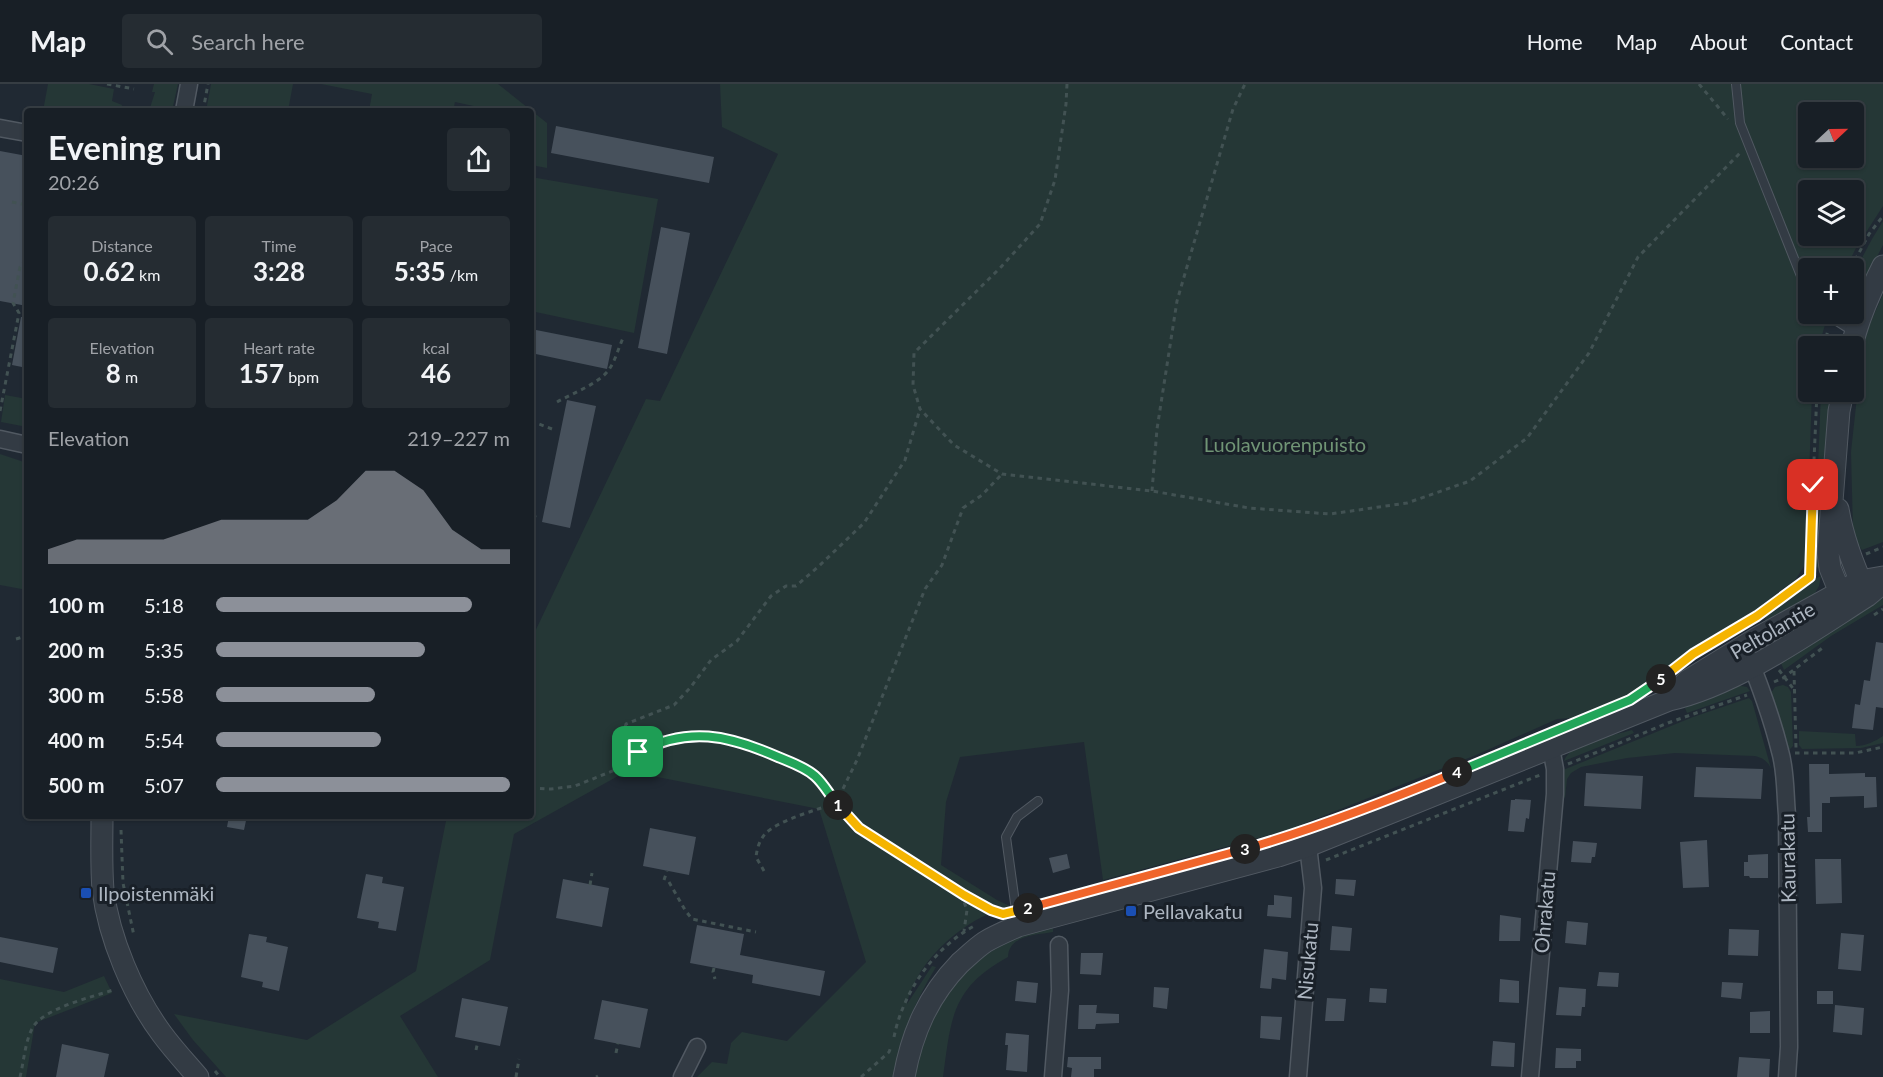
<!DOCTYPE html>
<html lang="en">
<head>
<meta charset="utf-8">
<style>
	:root { --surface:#181f26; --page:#252c32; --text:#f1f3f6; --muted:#9fa2a7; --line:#363d43; --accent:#8c9099 }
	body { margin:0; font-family:Lato,sans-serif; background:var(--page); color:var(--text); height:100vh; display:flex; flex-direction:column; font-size:22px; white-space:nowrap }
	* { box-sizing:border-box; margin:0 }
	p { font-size:20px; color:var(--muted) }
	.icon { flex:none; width:33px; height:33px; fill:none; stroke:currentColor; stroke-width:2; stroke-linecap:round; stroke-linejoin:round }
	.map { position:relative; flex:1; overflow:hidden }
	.sheet { position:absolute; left:24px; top:24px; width:510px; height:711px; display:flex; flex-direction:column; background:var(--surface); border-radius:6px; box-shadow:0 2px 4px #0004,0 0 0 2px var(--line) }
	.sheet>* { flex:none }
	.needle { width:39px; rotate:68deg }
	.buttons { position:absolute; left:1798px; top:18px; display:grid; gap:12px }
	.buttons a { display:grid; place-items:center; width:66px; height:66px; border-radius:6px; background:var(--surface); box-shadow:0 2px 4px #0004,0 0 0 2px var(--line); font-size:30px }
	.pin { position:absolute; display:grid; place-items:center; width:51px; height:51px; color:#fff; margin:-26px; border-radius:12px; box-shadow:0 3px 9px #0006 }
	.km { position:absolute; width:30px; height:30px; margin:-15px; border-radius:50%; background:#222; color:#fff; font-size:16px; line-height:30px; text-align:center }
	.round { display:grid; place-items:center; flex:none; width:63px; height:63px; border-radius:6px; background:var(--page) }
	.head { display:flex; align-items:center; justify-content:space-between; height:102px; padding:0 24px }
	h1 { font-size:33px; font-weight:700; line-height:45px }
	.figures { display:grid; grid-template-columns:repeat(3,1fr); gap:9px; height:102px; padding:6px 24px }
	.figures div { display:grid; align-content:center; border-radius:6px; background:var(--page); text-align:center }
	.figures b { font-size:26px; font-weight:700 }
	.figures small { font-size:16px; font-weight:400 }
	.figures p { font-size:16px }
	.chart { height:168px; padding:12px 24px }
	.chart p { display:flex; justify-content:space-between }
	.chart svg { width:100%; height:108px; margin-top:6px; fill:var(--accent); opacity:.7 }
	ul { padding:0 24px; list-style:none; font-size:20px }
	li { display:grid; grid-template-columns:96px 72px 1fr; align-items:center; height:45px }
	li i { height:15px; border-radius:8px; background:var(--accent) }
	header { display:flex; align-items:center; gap:36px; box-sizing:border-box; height:84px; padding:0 30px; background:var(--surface); border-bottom:2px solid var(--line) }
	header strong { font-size:28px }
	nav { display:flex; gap:33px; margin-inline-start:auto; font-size:21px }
	.search { width:420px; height:54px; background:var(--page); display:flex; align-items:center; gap:15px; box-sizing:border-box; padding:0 21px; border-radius:6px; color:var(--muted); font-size:22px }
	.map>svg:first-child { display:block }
	.green { fill:#253736; fill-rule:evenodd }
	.building { fill:#47515c }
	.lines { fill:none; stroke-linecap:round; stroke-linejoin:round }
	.service-casing { stroke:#515962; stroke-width:10 }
	.minor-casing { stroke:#515962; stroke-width:19 }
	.tertiary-casing { stroke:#515962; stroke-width:23 }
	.path { stroke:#425253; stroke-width:3; stroke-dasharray:4.5 4.5; stroke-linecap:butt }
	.service { stroke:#333b44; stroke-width:8 }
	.minor { stroke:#333b44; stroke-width:16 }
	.tertiary { stroke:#333b44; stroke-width:21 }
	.split-1-casing { stroke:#fff; stroke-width:12 }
	.split-2-casing { stroke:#fff; stroke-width:12 }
	.split-3-casing { stroke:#fff; stroke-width:12 }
	.split-4-casing { stroke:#fff; stroke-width:12 }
	.split-5-casing { stroke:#fff; stroke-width:12 }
	.split-6-casing { stroke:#fff; stroke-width:12 }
	.split-1 { stroke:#22a559; stroke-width:8 }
	.split-2 { stroke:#f5b400; stroke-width:8 }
	.split-3 { stroke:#f0652b; stroke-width:8 }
	.split-4 { stroke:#f0652b; stroke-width:8 }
	.split-5 { stroke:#22a559; stroke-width:8 }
	.split-6 { stroke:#f5b400; stroke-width:8 }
	.transit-dot { fill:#1a4fb4; stroke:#192028; stroke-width:2 }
	.labels { text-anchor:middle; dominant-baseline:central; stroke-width:6; stroke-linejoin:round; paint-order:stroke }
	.park-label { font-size:20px; fill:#709475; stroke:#192028 }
	.street-label { font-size:20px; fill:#adb6c1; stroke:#192028 }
	.poi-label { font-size:20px; fill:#adb6c1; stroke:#192028; text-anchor:start }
</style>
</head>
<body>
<header>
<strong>Map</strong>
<div class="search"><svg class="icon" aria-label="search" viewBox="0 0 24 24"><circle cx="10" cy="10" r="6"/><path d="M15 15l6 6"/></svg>Search here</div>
<nav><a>Home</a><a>Map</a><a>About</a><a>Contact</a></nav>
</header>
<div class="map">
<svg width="1883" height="993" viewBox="0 0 1883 993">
	<rect width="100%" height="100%" fill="#202933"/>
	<path class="green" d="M48 0H89L114 5 112 17 122 21 121 27H43Z
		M154 0H178L172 27H149L155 8H152Z
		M211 0H293L288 27H206Z
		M321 0H498L547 39V84L531 81V27H497L455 18 453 27H369L372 10Z
		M720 0H1883V122L1856 164 1846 184H1809V230H1828L1819 262H1809V308H1812L1806 479 1794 498 1785 503 1753 529 1690 568 1679 579 1638 607 1617 618 1571 634 1557 635 1476 671 1288 746 1103 796 1084 658 960 673 946 718 941 781 997 816 1012 823C1007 826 1005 825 999 826 994 827 987 831 982 833 949 850 915 883 907 920L932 882 936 883C914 919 901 950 896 993H697L712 978 727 980 731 959 742 948 787 957 866 878 819 725 627 687 514 750 490 876 400 932 438 993H226L193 956 174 930 307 956 416 887 447 732H531V556L646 315 660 317 778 70 722 43ZM1809 28H1854V74H1809ZM1809 106H1854V152H1809Z
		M531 93 658 115 634 249 531 227Z
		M1883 137V161L1854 218V189L1872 155Z
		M1883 210V458L1862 466 1857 460 1853 447 1851 368 1857 313 1866 249Z
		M1821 308H1835L1822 483 1818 484 1814 481Z
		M5 311 27 315V343L1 338Z
		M0 370 27 379V506L0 501Z
		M1821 492 1819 502 1814 511 1766 541 1765 537 1766 533 1807 499Z
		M1883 514V521L1831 552 1784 586 1780 577 1781 575Z
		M1736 601 1747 603 1750 607 1687 629 1685 624 1699 615Z
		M1783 601 1788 603 1791 608 1793 662 1790 665H1788L1771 609 1775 603Z
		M1749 614 1752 617 1772 688C1770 679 1763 673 1754 672L1675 669 1627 674 1596 680 1581 683 1571 689 1567 695 1565 714 1561 711 1563 686 1693 633Z
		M1632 646 1634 649 1564 677C1572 656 1613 652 1632 646Z
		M1799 647 1855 650 1856 662C1865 662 1876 657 1883 652V659L1861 664 1802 665 1799 661Z
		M1053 841V848C1036 851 1009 851 1008 873 951 904 951 935 943 993H914L923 954 945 912 962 891 981 874 1011 855Z
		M104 892 112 909 35 939 26 993H0V895L64 908Z"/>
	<path class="building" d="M556 42 714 73 709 99 551 69Z
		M0 67 27 72V119L23 140H27V222L0 217Z
		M661 143 690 149 667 270 638 264Z
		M21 233H27V284L12 281Z
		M531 245 612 261 607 285 531 269Z
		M567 316 596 322 570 444 542 438Z
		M1876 558 1883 559V624L1876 623 1873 646 1852 644 1855 620 1860 621 1864 596 1870 597Z
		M1809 680H1829V690L1865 689V693H1876L1877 723 1864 724V712L1830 713V719H1822V748H1808L1807 733H1810Z
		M1696 683 1763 685 1761 715 1694 713Z
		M1586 689 1643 692 1641 725 1584 722Z
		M1515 715 1531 716 1529 735 1526 734 1524 748 1508 747 1511 716H1515Z
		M229 732H247L244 746 227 743Z
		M650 744 696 753 689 791 643 782Z
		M1707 756 1709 803 1683 804 1680 758Z
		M1573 757 1597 759 1595 773H1592L1591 779 1571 778Z
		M1067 770 1070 784 1053 789 1049 774Z
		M1768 770V794H1750L1749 792H1744V778H1748V771Z
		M1815 775H1841L1842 819 1816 820Z
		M366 790 383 793 382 799 404 803 396 847 378 844 379 838 357 834Z
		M563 795 609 804 602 843 556 834Z
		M1336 795 1356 796 1354 812 1335 810Z
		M1274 811 1292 813 1291 834 1267 832 1268 821H1274Z
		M1500 831 1521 834 1520 857H1499Z
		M1567 837 1588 839 1586 861 1565 859Z
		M697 841 744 850 740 871 825 887 820 912 752 899 753 891 690 879Z
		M1332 842 1352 844 1350 867 1330 866Z
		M1729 845 1759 846 1758 872 1728 871Z
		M1841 849 1864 851 1861 887 1838 885Z
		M249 850 267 853 266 858 288 863 279 907 262 903 263 898 241 893Z
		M0 853 58 864 53 889 0 878Z
		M1264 865 1288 868 1286 896 1272 894 1271 905 1260 904Z
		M1081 869H1103L1101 891 1080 890Z
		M1599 888 1619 889 1618 903 1597 902Z
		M1500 895 1519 897V919L1499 918Z
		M1017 897 1038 899 1036 919 1015 917Z
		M1722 898 1743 899 1741 915 1721 913Z
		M1154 903 1169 904 1167 925 1153 923Z
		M1559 903 1586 905 1585 923H1582L1581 932 1556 931Z
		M1370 904 1387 905 1386 919 1369 918Z
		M1817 907H1833V920H1817Z
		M462 914 508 923 500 962 455 953Z
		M1327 914 1346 915 1344 937H1325Z
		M602 916 648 925 640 964 594 955Z
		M1079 921H1097L1096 929 1119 930V939L1096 940 1095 945H1078Z
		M1835 921 1864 924 1862 951 1833 948Z
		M1770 927V949H1750V928Z
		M1261 932 1282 933 1280 956 1260 954Z
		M1006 949 1029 951 1027 988 1006 986 1008 961H1005Z
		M1493 957 1515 959 1514 983 1491 982Z
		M62 960 109 970 104 993H56Z
		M1556 964 1581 965V977H1576V984H1555Z
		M1068 973H1101V985H1094V993H1071L1072 984 1067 983Z
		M1739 973 1770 975 1769 993H1737Z"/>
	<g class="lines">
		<g class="service-casing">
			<path id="service" d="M1736 0 1740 39 1801 192 1809 206
				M1827 230 1832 234 1854 248
				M1018 841 1006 753 1017 733 1038 717"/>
		</g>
		<g class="minor-casing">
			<path id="minor" d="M184 27 189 0
				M0 44 27 49
				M0 355 27 361
				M1744 562C1758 596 1771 631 1780 667 1786 687 1785 710 1787 731L1789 963 1787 993
				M682 993 697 963
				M1053 993 1060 906 1059 861
				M1298 993 1313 804 1308 762
				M1530 993 1555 710V685L1551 664"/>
		</g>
		<g class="tertiary-casing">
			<path id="tertiary" d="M1852 262C1858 234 1870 208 1883 182
				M1843 308 1839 327 1828 469 1830 484 1844 519
				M1838 425C1843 455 1853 481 1866 509
				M1672 613 1687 597 1757 554 1860 497 1883 493
				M102 732C102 757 101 781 103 806 109 854 133 911 162 950 173 965 186 979 198 993
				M904 993C912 949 928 912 960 879 968 872 976 864 985 858 995 852 1007 847 1018 842L1278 772 1308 762 1669 616C1736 601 1809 549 1867 512L1883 499"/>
		</g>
		<path class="path" d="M107 0 134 5
			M1067 0 1066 20 1055 96 1040 140 1001 183 914 269 913 301 920 325 954 361 1002 390 1152 407 1249 424 1330 430 1407 419 1470 397 1527 354 1589 269 1638 173 1741 68
			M1699 0 1728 35
			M203 27 208 0
			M12 118 27 121
			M1851 184 1869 150 1883 132
			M1824 262 1828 246
			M557 318C573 309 601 299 610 284 616 275 619 262 624 252
			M0 327 19 229 13 219 20 183 23 179 27 178
			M531 337 552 345
			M1152 407 1157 345 1177 217 1233 25 1245 0
			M1812 422 1817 308
			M531 444 536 429
			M1866 470 1883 463
			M1810 493V480
			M1874 531 1883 525
			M1755 533 1810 493 1816 490
			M16 555 27 552
			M1688 574 1726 550
			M1779 586 1795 607
			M1794 587 1796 664
			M1774 598 1783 594 1825 562
			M1650 603 1665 593
			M1795 669H1855L1883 663
			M624 678 622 654 626 640 674 621 690 604 711 576 737 557 771 512 786 502H796L819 482 864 439 905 376 920 325
			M1568 680 1668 639 1747 611
			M531 704 551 705 575 702 615 686 638 668 664 657 699 651 723 654 758 664 813 690 836 719 859 744 964 811 991 826 1002 830
			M121 746 123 799 134 852
			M1326 776 1540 691
			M764 787 756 773C757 765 759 757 765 750 778 736 817 726 836 719L857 676 925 505 942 481 963 424 982 411 1002 390
			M664 796 667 787
			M669 798 685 826 692 835 756 848
			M590 801 592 789
			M961 810 967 826 964 847
			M714 884 713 888 715 895
			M894 953C903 908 934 863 976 841
			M476 966 478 957
			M616 969 618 959
			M215 987 220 993
			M20 993C24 977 25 957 33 943 45 924 92 913 113 906
			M516 993 519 975
			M596 993 598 992
			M861 993 889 968 891 963"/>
		<use href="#service" class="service"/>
		<use href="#minor" class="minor"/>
		<use href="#tertiary" class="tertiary"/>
	</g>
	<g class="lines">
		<g class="split-1-casing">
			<path id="split-1" d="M638 668C689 642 728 651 778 673 790 678 805 683 815 692 824 700 830 712 838 721"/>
		</g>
		<g class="split-2-casing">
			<path id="split-2" d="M838 721 859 744 870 751 964 811 991 826 1003 830 1028 824"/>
		</g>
		<g class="split-3-casing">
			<path id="split-3" d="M1028 824 1245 765"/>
		</g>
		<g class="split-4-casing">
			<path id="split-4" d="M1245 765C1318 744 1387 717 1457 688"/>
		</g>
		<g class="split-5-casing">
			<path id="split-5" d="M1457 688 1630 616 1661 595"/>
		</g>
		<g class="split-6-casing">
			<path id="split-6" d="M1661 595 1693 570 1757 532 1810 493 1813 401"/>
		</g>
		<use href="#split-1" class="split-1"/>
		<use href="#split-2" class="split-2"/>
		<use href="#split-3" class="split-3"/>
		<use href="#split-4" class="split-4"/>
		<use href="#split-5" class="split-5"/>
		<use href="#split-6" class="split-6"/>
	</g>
	<g class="transit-dot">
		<rect x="80" y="803" width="12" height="12" rx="3"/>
		<rect x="1125" y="821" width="12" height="12" rx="3"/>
	</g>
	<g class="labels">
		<g class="park-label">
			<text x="1285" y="360">Luolavuorenpuisto</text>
		</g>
		<g class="street-label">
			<text transform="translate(1772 546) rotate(-30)">Peltolantie</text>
			<text transform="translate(1787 774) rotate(-91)">Kaurakatu</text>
			<text transform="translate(1544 828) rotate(-85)">Ohrakatu</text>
			<text transform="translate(1307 877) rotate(-85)">Nisukatu</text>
		</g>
		<g class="poi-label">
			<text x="98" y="809">Ilpoistenmäki</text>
			<text x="1143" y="827">Pellavakatu</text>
		</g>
	</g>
</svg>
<div class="buttons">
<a><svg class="needle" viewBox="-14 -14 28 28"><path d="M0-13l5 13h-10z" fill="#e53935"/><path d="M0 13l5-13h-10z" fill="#9fa2a7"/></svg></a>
<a><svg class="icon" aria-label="layers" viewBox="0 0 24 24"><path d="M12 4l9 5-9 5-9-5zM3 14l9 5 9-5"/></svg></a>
<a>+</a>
<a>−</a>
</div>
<div class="pin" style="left:638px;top:668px;background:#1e9e55"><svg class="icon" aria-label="arrive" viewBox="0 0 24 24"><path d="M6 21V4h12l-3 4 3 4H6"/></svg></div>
<div class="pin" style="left:1813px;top:401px;background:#d93025"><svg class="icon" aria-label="check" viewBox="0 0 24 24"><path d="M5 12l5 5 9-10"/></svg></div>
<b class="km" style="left:838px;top:721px">1</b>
<b class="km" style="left:1028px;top:824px">2</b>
<b class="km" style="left:1245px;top:765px">3</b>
<b class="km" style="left:1457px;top:688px">4</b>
<b class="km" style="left:1661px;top:595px">5</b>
<section class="sheet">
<div class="head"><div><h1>Evening run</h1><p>20:26</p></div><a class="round"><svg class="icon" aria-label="share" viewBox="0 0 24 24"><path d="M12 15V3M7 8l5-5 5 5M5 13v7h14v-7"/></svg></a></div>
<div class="figures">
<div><p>Distance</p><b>0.62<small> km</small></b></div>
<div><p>Time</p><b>3:28</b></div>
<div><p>Pace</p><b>5:35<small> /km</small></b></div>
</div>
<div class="figures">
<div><p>Elevation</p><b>8<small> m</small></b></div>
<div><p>Heart rate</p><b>157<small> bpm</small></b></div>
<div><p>kcal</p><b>46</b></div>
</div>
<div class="chart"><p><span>Elevation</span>219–227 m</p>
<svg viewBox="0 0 160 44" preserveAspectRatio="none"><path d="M0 44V38L10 34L20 34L30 34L40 34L50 30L60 26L70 26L80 26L90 26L100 18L110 6L120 6L130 14L140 30L150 38L160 38V44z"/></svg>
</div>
<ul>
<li><b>100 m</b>5:18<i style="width:87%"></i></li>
<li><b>200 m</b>5:35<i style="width:71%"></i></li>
<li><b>300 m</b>5:58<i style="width:54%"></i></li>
<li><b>400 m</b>5:54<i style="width:56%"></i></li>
<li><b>500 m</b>5:07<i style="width:100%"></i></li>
</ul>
</section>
</div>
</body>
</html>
